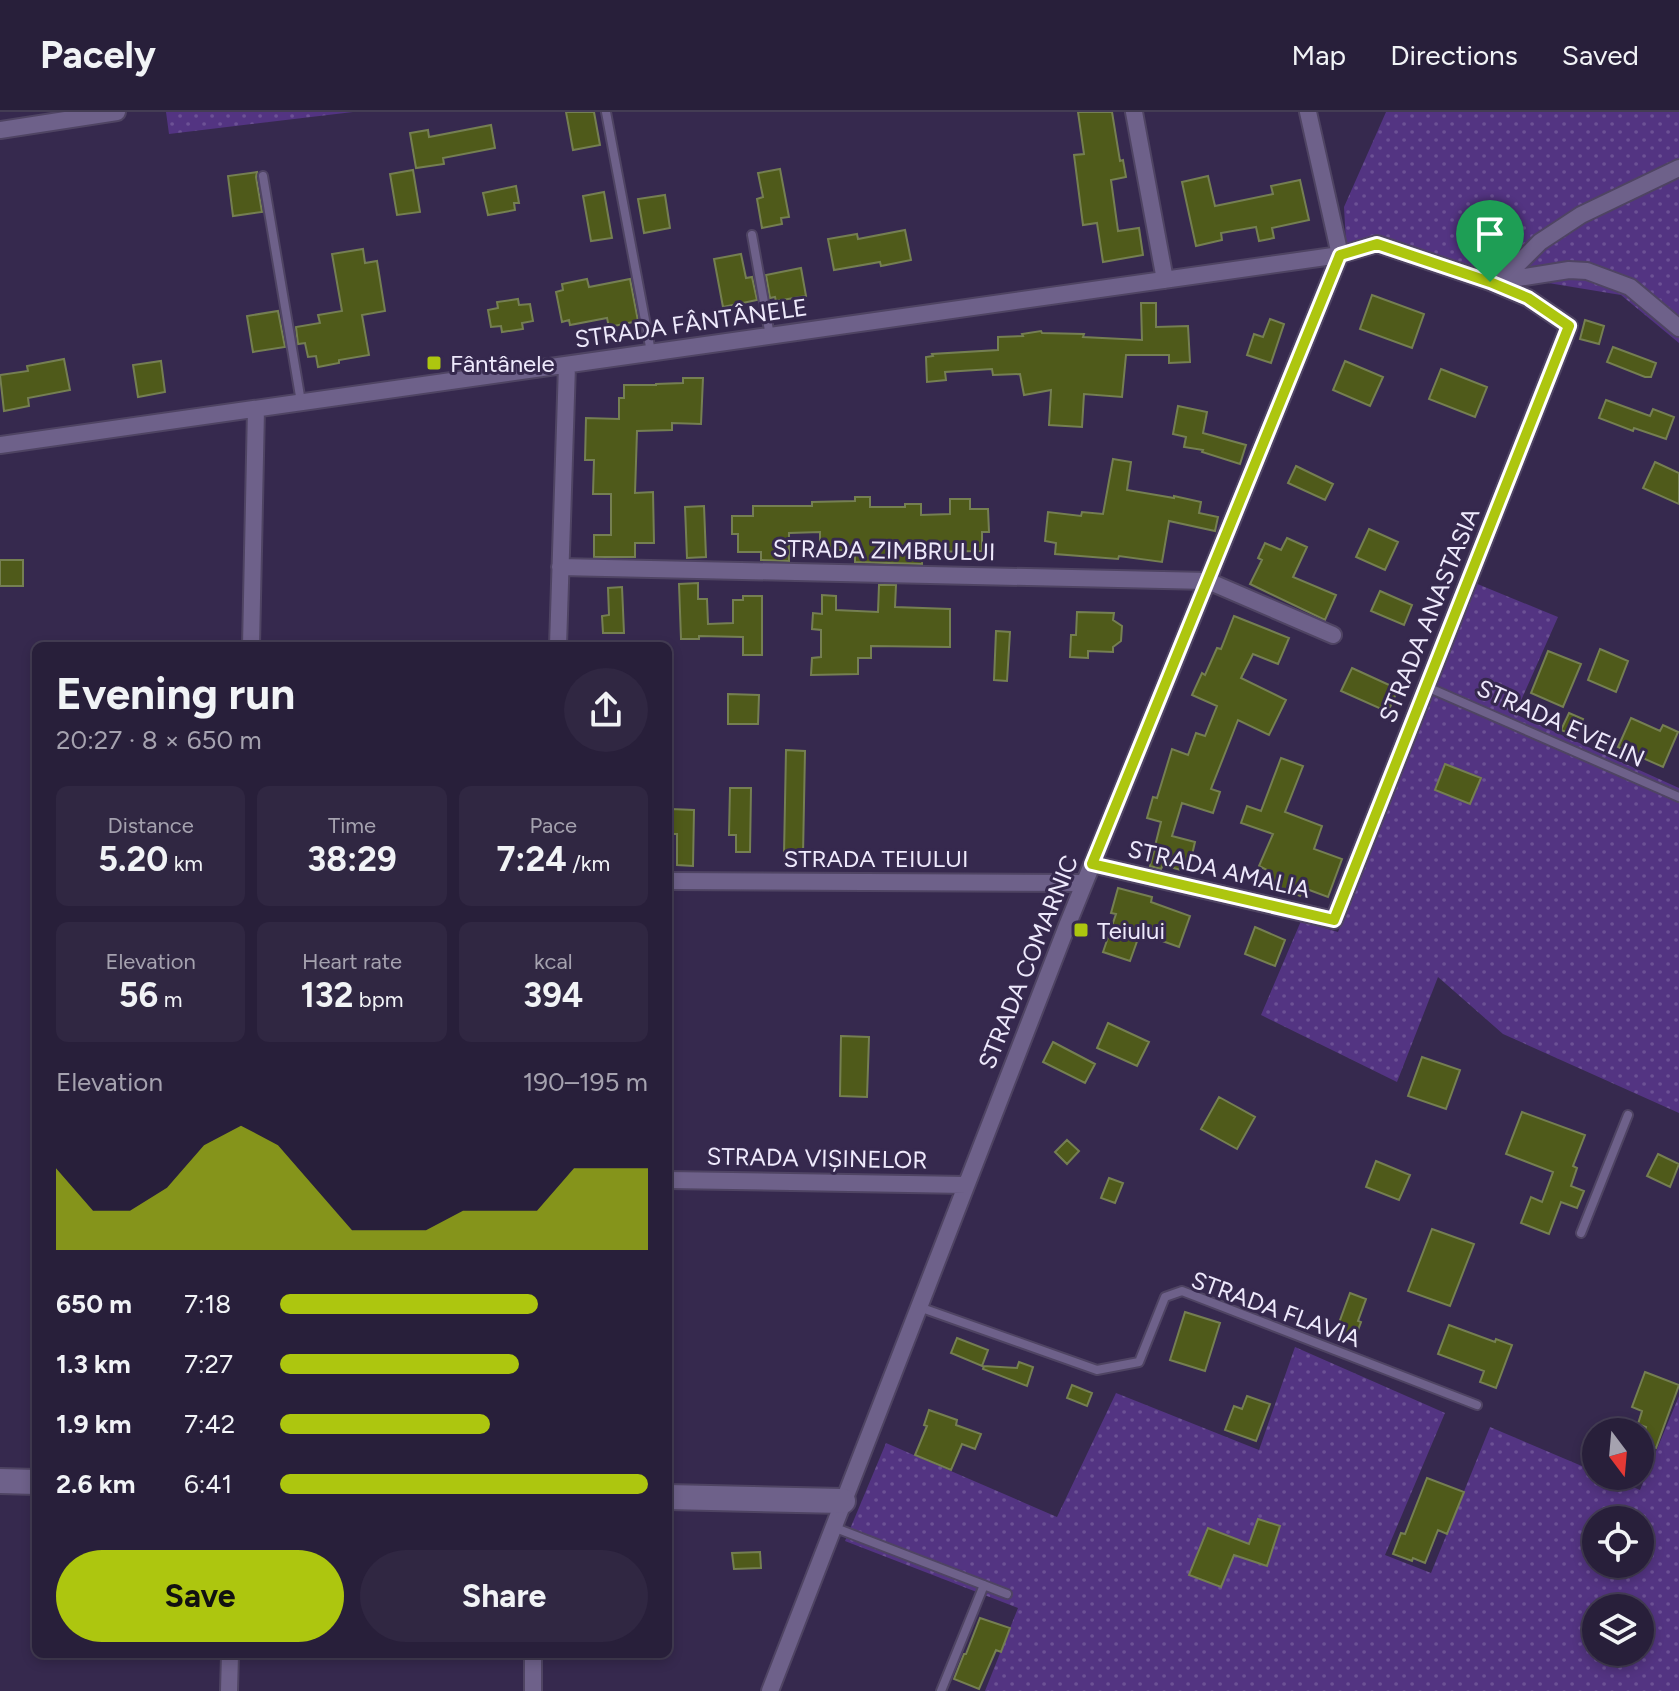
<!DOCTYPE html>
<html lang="en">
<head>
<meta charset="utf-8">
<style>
	:root { --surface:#281f3a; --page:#302742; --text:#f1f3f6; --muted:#a5a2af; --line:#443d54; --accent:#adc60f }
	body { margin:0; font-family:Figtree,sans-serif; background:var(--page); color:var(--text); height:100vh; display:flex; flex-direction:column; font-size:30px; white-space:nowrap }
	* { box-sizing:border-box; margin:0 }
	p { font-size:26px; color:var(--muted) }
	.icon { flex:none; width:44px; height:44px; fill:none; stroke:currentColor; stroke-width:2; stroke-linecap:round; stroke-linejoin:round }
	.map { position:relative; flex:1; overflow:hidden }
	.side { position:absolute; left:32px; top:530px; width:640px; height:1016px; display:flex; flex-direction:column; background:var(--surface); border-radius:12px; box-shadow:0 4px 12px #0003,0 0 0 2px var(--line) }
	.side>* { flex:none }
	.needle { width:52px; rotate:164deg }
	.controls { position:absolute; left:1582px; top:1306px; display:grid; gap:16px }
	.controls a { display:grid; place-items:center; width:72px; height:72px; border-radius:50%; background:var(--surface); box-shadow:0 4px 12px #0003,0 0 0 2px var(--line); font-size:40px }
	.pin { position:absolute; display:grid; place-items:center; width:68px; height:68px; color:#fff; margin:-82px -34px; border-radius:50% 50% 50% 0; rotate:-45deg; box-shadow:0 0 8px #0007 }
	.pin .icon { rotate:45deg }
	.round { display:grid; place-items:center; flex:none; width:84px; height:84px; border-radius:42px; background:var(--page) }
	.headline { display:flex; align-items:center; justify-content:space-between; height:136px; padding:0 24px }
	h1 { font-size:44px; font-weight:700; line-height:60px }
	.figures { display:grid; grid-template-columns:repeat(3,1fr); gap:12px; height:136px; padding:8px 24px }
	.figures div { display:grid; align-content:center; border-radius:12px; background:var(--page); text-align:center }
	.figures b { font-size:34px; font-weight:700 }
	.figures small { font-size:22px; font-weight:400 }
	.figures p { font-size:22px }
	.chart { height:224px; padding:16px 24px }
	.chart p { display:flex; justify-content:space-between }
	.chart svg { width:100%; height:144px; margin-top:8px; fill:var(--accent); opacity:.7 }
	.button { display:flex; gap:16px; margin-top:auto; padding:16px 24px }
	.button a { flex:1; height:92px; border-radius:48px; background:var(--accent); color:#111; font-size:32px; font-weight:700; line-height:92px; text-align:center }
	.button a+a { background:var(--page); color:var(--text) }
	ul { padding:0 24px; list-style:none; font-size:26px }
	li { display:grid; grid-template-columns:128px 96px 1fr; align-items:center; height:60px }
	li i { height:20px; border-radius:10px; background:var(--accent) }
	header { display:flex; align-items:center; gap:48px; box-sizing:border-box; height:112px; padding:0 40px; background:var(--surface); border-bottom:2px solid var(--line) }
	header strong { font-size:38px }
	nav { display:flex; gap:44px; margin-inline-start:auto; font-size:28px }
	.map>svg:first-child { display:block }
	.grass { fill:url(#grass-dots); fill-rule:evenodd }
	.building { fill:#4f5a1a; stroke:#757f52; stroke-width:2 }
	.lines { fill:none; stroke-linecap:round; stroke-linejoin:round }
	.lane-casing { stroke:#4f4463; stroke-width:12 }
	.street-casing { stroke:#4f4463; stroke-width:20 }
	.secondary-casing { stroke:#4f4463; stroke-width:28 }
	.lane { stroke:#6e618a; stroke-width:8 }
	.street { stroke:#6e618a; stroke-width:16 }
	.secondary { stroke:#6e618a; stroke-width:24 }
	.route-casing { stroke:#fff; stroke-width:16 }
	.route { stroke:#adc60f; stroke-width:10 }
	.poi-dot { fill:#adc60f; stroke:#36294e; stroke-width:3 }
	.labels { text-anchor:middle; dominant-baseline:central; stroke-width:6; stroke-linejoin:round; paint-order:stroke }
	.street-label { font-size:24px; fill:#eee9fc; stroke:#36294e }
	.poi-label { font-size:24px; fill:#eee9fc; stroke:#36294e; text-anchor:start }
</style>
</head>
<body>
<header>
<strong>Pacely</strong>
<nav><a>Map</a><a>Directions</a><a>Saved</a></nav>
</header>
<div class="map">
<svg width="1679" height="1579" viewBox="0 0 1679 1579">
	<defs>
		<pattern id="grass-dots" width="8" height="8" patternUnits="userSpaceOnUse" patternTransform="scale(2)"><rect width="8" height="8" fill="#533482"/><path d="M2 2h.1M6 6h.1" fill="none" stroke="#6c5195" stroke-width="1.8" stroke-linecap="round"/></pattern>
	</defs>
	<rect width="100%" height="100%" fill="#36294e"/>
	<path class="grass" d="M166 0H353L169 22Z
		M1386 0H1679V231L1621 183 1481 160 1346 131 1344 95Z
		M1475 471 1558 505 1515 602 1679 676V1001L1503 922 1438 865 1397 970 1261 903 1301 809 1338 820Z
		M1295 1235 1445 1301 1385 1443 1431 1461 1490 1315 1596 1360V1364H1606L1640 1378 1679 1284V1579H985L1018 1496 845 1429 886 1331 1057 1405 1116 1281 1259 1338ZM1596 1408H1640V1452H1596ZM1596 1496H1640V1540H1596Z"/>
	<path class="building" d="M566 0H594L600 33 573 38Z
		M1078 0H1112L1120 49 1123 48 1126 65 1111 68 1118 119 1139 116 1143 143 1103 150 1097 111 1083 113 1074 43 1084 42Z
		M491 13 495 36 443 46 444 52 416 56 410 21 428 18 429 25Z
		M780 57 789 105 781 106 782 112 762 116 757 87 763 85 758 61Z
		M413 58 420 100 397 103 390 62Z
		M257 60 256 65 262 100 233 104 228 64Z
		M1208 64 1215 94 1273 82 1271 74 1300 68 1309 108 1272 116 1274 126 1259 129 1256 115 1221 121 1222 128 1196 134 1182 70Z
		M516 74 519 91H514L515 98 488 103 483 81Z
		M604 80 612 126 591 129 583 84Z
		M665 83 670 116 644 121 638 87Z
		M905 118 911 148 881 154 880 150 834 158 828 127 857 122 858 127Z
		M363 137 365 151 377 149 385 199 362 203 369 243 339 248V251L318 255 316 244 308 245 305 231 298 232 296 215 320 211 318 203 342 199 332 142Z
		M741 142 746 166 752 165 757 188 723 195 714 147Z
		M801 156 806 184 776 189 775 185 770 186 766 163Z
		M587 167 589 175 630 167 638 209 609 215 607 206 570 213 569 208 562 210 556 180 563 178 562 172Z
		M1372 183 1424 202 1412 236 1360 217Z
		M518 187 519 193 530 192 533 209 522 211 523 217 502 220 501 214 491 215 488 198 498 196 497 190Z
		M1141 191H1156V215L1188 214 1190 250 1169 251V243H1126L1122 285 1084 282 1082 315 1049 313 1051 278 1024 283 1020 262 993 263 992 257 945 260 946 268 927 270 926 245 933 244 932 242 998 238V225L1023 224 1022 222 1041 219 1042 221 1084 222 1083 225 1142 228Z
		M278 199 285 235 253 240 247 204Z
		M1270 207 1284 212 1271 251 1247 243 1254 222 1263 225Z
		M1585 208 1604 214 1599 232 1580 227Z
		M1613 235 1656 251 1651 265H1645L1607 250Z
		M64 247 70 278 28 286 29 294 4 299 0 263 28 259 27 254Z
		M161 249 165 280 138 285 133 253Z
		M1345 249 1383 265 1370 294 1333 278Z
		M1441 257 1487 275 1475 305 1429 287Z
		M683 266H703L701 312 672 311V318L637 319 635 381 653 380 654 431H635V445H594V423H611V382H593L594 348H585L586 306 619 307V286H624V273H656V272L683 271Z
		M1606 288 1650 304 1653 297 1674 305 1666 327 1634 316 1633 319 1599 306Z
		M1178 294 1207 300 1203 321 1246 333 1240 352 1202 340 1203 338 1184 335 1186 325 1173 322Z
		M1113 347 1131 350 1127 378 1174 386V384L1201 390 1199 401 1218 405 1215 419 1169 409 1162 450 1119 444 1118 447 1055 442 1056 431 1045 429 1048 400 1081 404 1082 400 1103 402Z
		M1655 350 1679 361V392L1643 376Z
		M1296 354 1333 372 1325 388 1288 371Z
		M855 385H870V395H905V392H921V403L950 402V387H970V397H988L989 420H982V439L922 440V452L855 450V438H820V420L789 421V449L761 448V440H738V422H732V404H753V394H812V390L855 389Z
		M704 394 706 445 687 446 685 395Z
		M1369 417 1398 430 1385 458 1356 445Z
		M1287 426 1307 435 1293 465 1336 483 1325 508 1250 472 1262 448 1258 446 1265 431 1281 438Z
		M0 448H23V474H0Z
		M698 471V487H707L708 512 733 511V488H743V484H762V543H743V525L699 524V527H681L679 472Z
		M879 473H896L895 495 950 497V535L871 534V546H858V562L811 563 812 546 821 545V518L812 517 813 501 822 502V483L836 484V498L878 500Z
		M622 475 624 521H603L602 504 609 503 608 476Z
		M1380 479 1412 493 1404 513 1371 499Z
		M1077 500 1114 501 1113 508 1122 514 1121 529 1113 535V540L1088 539V546L1070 545 1071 523H1076Z
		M1234 504 1289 526 1278 552 1253 542 1241 566 1286 588 1269 623 1238 608 1211 677 1220 680 1213 701 1182 691 1172 724 1195 730 1188 760 1163 753 1161 757 1150 754 1161 710 1147 706 1153 685 1157 686 1172 637 1188 643 1196 621 1205 624 1217 594 1192 583 1202 561 1205 563 1217 536 1221 537Z
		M996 519 1010 520 1007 569 994 568Z
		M1600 537 1628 549 1616 580 1588 568Z
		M1548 539 1581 552 1563 595 1531 581Z
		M1352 556 1398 577 1388 600 1341 579Z
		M728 582 759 583 758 612H728Z
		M1569 601 1583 607 1576 624 1561 618Z
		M1631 606 1660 619 1663 613 1678 620 1663 655 1618 635Z
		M786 638 805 639 803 743H784Z
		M1281 646 1303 654 1285 700 1322 714 1314 737 1342 747 1328 785 1304 776 1300 784 1263 768 1267 758 1259 754 1273 722 1241 711 1247 694 1261 699Z
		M1445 652 1481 666 1470 692 1435 678Z
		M730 676H751L750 740H736V723H729Z
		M671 697 694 698 693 754 677 753V722H671Z
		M1118 776 1152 785 1151 790 1190 804 1179 835 1140 821 1130 849 1103 840 1116 802 1111 801Z
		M1255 815 1285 828 1275 854 1245 842Z
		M1108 911 1149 930 1137 954 1097 936Z
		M841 924 869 925 867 985 840 984Z
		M1053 930 1095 952 1085 971 1043 950Z
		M1422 945 1460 958 1446 997 1408 984Z
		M1219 985 1255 1005 1237 1037 1201 1017Z
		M1522 1000 1585 1023 1573 1054 1577 1056 1571 1074 1584 1079 1577 1096 1561 1090 1549 1122 1521 1111 1531 1085 1542 1090 1553 1060 1506 1042Z
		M1067 1028 1079 1039 1067 1052 1055 1040Z
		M1658 1042 1679 1052 1670 1075 1647 1064Z
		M1376 1049 1410 1063 1399 1088 1366 1075Z
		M1109 1066 1123 1071 1115 1091 1101 1086Z
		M1432 1117 1474 1132 1450 1194 1408 1179Z
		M1350 1181 1366 1187 1358 1209 1361 1210 1355 1226 1336 1219Z
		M1185 1200 1220 1211 1205 1259 1170 1248Z
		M1449 1213 1495 1230 1496 1227 1512 1233 1496 1276 1480 1270 1484 1259 1438 1242Z
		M957 1226 988 1238 982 1254 951 1241Z
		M1019 1250 1033 1255 1027 1274 983 1257 984 1254 1017 1256Z
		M1645 1260 1679 1273 1656 1336 1640 1331 1646 1315 1638 1312 1642 1299 1632 1295Z
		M1072 1273 1092 1281 1087 1294 1067 1286Z
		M1247 1284 1270 1292 1256 1329 1225 1318 1234 1294 1242 1297Z
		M929 1298 957 1308 956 1313 981 1322 975 1337 962 1332 951 1358 915 1343 927 1314 924 1313Z
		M1427 1366 1464 1380 1447 1422 1438 1418 1425 1451 1413 1446 1412 1449 1393 1442 1401 1421 1405 1422Z
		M1258 1407 1280 1414 1267 1454 1234 1443 1221 1475 1189 1463 1208 1416 1249 1432Z
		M760 1440 761 1456 734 1457 732 1441Z
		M980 1506 1010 1516 1001 1540 996 1538 979 1577 954 1567 964 1542H966Z"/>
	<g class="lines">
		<g class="lane-casing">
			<path id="lane" d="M606 0 651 240
				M263 64 301 290
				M752 123 770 224
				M1427 575 1679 685
				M1581 1121 1628 1003
				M919 1195 1097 1258 1139 1250 1165 1185 1182 1179 1477 1293
				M833 1415 1007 1482
				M941 1579 984 1473"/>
		</g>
		<g class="street-casing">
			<path id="street" d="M1134 0 1165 168
				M1308 0 1340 143
				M0 18 117 0
				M1499 169 1569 158 1587 159 1630 175 1679 216
				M1490 170 1515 155 1540 130 1581 103 1679 56
				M0 333 1340 143 1377 132 1490 170 1528 186 1569 214 1334 808 1092 752
				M560 455 1208 469 1333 523
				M251 534 256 297
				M558 534 567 253
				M668 769 1084 771
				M668 1068 966 1073
				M229 1579 230 1542
				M533 1579V1542
				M770 1579 1067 814 1340 143"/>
		</g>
		<g class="secondary-casing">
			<path id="secondary" d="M0 1369 36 1370
				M668 1385 843 1389"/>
		</g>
		<use href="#lane" class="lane"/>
		<use href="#street" class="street"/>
		<use href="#secondary" class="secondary"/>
	</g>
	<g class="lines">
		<g class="route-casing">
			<path id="route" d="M1377 132 1490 170 1528 186 1569 214 1334 808 1092 752 1340 143Z"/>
		</g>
		<use href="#route" class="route"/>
	</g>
	<g class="poi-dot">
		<rect x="426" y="243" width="16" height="16" rx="4"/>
		<rect x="1073" y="810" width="16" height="16" rx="4"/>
	</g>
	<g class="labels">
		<g class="street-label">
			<text transform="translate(691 211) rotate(-8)">STRADA FÂNTÂNELE</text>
			<text transform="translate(884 438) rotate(1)">STRADA ZIMBRULUI</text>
			<text transform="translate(1429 503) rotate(-68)">STRADA ANASTASIA</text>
			<text transform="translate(1561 611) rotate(24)">STRADA EVELIN</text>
			<text x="876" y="746">STRADA TEIULUI</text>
			<text transform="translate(1219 757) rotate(13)">STRADA AMALIA</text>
			<text transform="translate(1028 850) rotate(-68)">STRADA COMARNIC</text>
			<text transform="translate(817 1046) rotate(1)">STRADA VIȘINELOR</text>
			<text transform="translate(1276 1197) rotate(20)">STRADA FLAVIA</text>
		</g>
		<g class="poi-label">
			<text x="450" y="251">Fântânele</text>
			<text x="1097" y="818">Teiului</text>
		</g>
	</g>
</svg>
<div class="controls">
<a><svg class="needle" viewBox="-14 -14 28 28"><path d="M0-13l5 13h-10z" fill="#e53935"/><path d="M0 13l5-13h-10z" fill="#a5a2af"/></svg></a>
<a><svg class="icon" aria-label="locate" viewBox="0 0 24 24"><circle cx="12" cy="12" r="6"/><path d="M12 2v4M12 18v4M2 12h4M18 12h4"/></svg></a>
<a><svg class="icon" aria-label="layers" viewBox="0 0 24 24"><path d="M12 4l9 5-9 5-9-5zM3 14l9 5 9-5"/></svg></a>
</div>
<div class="pin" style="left:1490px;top:170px;background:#1e9e55"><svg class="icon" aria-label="arrive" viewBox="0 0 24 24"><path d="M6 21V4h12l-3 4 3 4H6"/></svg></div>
<section class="side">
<div class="headline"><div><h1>Evening run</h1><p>20:27 · 8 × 650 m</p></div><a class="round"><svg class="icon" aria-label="share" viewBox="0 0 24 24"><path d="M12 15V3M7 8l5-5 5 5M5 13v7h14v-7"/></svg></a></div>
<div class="figures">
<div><p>Distance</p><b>5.20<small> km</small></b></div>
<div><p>Time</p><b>38:29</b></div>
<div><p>Pace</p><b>7:24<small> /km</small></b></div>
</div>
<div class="figures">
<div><p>Elevation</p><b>56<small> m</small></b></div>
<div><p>Heart rate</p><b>132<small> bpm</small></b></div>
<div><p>kcal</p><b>394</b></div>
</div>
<div class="chart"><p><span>Elevation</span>190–195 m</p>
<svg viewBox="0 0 160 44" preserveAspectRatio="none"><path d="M0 44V19L10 32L20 32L30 25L40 12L50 6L60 12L70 25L80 38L90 38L100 38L110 32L120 32L130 32L140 19L150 19L160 19V44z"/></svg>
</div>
<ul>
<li><b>650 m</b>7:18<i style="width:70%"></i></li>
<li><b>1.3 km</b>7:27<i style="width:65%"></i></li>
<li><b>1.9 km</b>7:42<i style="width:57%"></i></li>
<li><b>2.6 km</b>6:41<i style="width:100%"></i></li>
</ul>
<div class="button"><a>Save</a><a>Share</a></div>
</section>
</div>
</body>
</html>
